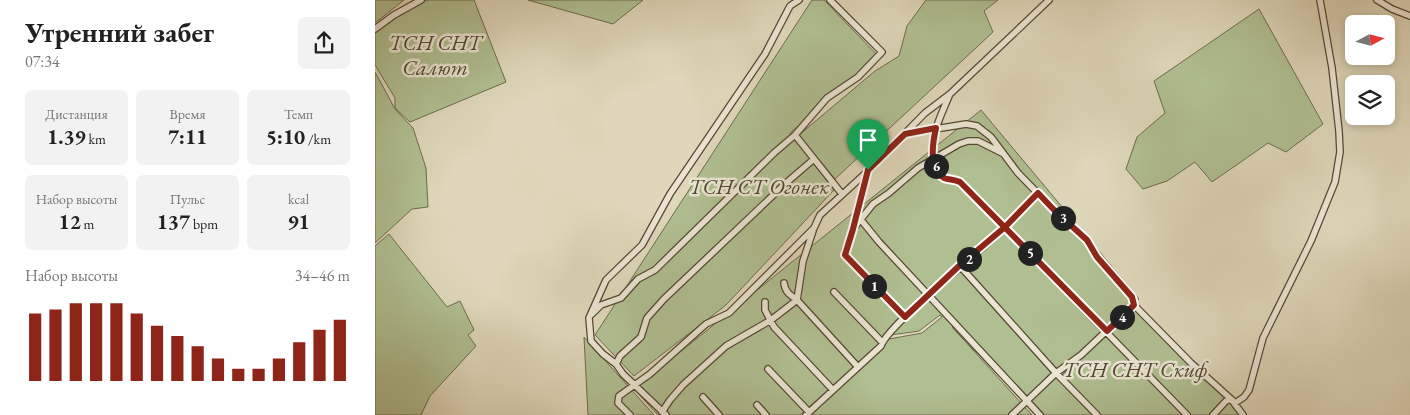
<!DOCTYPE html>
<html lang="ru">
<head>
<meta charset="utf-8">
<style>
	:root { --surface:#fff; --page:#f2f2f2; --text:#222; --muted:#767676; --accent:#8f2418 }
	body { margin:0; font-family:"EB Garamond",serif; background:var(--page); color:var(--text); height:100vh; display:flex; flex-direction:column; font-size:19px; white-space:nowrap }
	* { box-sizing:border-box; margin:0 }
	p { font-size:16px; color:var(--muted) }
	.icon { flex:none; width:28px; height:28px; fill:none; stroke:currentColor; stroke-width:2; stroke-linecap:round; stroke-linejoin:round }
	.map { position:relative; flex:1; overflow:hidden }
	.details { display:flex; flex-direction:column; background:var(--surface); width:375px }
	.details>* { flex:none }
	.needle { width:32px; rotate:83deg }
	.controls { position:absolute; left:970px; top:15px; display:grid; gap:10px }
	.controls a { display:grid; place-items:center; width:50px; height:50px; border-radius:8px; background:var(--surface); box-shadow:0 2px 8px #0003; font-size:25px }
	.pin { position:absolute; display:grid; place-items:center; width:42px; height:42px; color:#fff; margin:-51px -21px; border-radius:50% 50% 50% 0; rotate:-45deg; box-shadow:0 0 5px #0007 }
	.pin .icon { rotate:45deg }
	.km { position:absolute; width:25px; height:25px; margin:-12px; border-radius:50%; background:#222; color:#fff; font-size:14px; line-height:25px; text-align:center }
	.round { display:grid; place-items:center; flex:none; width:52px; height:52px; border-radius:8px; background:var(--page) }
	.head { display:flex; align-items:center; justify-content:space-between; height:85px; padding:0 25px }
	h1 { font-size:28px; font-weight:700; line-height:38px }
	.stats { display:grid; grid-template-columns:repeat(3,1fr); gap:8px; height:85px; padding:5px 25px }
	.stats div { display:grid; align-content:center; border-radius:8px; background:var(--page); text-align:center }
	.stats b { font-size:21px; font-weight:700 }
	.stats small { font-size:14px; font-weight:400 }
	.stats p { font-size:14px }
	.chart { height:140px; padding:10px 25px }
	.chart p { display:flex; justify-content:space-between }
	.chart svg { width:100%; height:90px; margin-top:5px; stroke:var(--accent); stroke-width:6 }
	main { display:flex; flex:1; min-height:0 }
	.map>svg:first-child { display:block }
	.green { fill:#b0bf92; stroke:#6d6b4e; fill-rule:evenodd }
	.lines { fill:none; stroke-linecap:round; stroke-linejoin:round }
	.minor-casing { stroke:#574736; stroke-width:8 }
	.minor { stroke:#eae5d3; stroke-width:5.5 }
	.route-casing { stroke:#fff; stroke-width:10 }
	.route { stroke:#8f2418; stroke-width:6 }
	.labels { text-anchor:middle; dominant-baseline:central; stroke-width:5; stroke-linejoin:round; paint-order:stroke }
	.park-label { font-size:22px; font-style:italic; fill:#524932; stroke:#eae5d3 }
</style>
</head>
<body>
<main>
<section class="details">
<div class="head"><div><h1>Утренний забег</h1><p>07:34</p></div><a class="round"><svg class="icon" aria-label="share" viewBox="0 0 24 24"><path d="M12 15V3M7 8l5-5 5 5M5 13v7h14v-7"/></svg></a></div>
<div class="stats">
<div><p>Дистанция</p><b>1.39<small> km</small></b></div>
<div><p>Время</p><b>7:11</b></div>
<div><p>Темп</p><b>5:10<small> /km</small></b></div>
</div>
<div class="stats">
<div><p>Набор высоты</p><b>12<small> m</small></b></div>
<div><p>Пульс</p><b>137<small> bpm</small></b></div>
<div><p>kcal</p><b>91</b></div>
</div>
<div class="chart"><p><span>Набор высоты</span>34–46 m</p>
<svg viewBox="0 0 160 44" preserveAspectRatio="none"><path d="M5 44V11M15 44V9M25 44V6M35 44V6M45 44V6M55 44V11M65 44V17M75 44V22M85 44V27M95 44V33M105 44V38M115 44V38M125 44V33M135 44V25M145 44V19M155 44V14"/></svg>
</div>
</section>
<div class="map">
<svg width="1035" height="415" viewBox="0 0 1035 415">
	<rect width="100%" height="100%" fill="#dfd7bb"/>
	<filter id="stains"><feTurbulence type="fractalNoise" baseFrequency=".004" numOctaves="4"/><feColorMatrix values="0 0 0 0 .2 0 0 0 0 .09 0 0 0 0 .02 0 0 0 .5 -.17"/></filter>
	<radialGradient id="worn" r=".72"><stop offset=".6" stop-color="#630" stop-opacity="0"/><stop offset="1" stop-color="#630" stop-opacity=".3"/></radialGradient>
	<path class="green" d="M0 0H29L0 23Z
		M53 0H99L131 82 35 122 20 108V98L0 65V32C17 19 33 7 53 0Z
		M153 0H268L238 24Z
		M437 0H449L503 56 415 133 459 190 351 305 259 376 220 335Z
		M551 0H623L609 11 618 32 460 179 424 135 500 71 524 56 532 26Z
		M884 9 948 124 911 152 893 143 837 182 820 162 792 181 768 189 751 169 762 137 790 113 779 81Z
		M0 72 20 109 38 128 51 168 53 207 37 209 0 243Z
		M606 110 764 299 683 379 762 304 869 415H670L658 404 654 407 577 327 657 415H427L489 359 425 415H283L259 389ZM565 315 567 317 547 333 514 339 516 335 544 331Z
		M14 234 72 307 85 301 99 330 93 335 101 346 55 396 46 415H0V246Z
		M209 337 279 415H213Z"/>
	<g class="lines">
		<g class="minor-casing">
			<path id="minor" d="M1002 0 1017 9 1035 16
				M0 29 19 15 46 0
				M574 96C565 118 550 145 562 168 564 172 566 176 569 178 575 180 579 179 585 182L812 415
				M530 134 591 124 602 126 616 137 643 173 680 211 712 240 722 257 757 297 759 305 816 363 856 399 868 415
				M420 135 467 194
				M482 215 504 242 665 415
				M482 217 493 171
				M479 226 470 251 471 257 530 317
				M478 229 498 204 514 193 543 168 584 144 593 141H603L627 153
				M585 266 681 373 722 415
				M409 283C410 292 415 295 422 300L483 367
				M459 292 507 342
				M390 302V310L399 327 458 390
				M217 314 226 305 246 298 263 279 280 270 399 153 420 135 452 98 483 77 507 52 455 0
				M241 364 245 356 266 337 272 318 289 299 411 183 439 159
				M393 369 434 412
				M328 397 344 415
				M382 405 391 415
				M287 412 295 400 308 385 351 346 396 320 422 300 428 261 438 231
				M255 415 243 403 244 396 275 374 331 324 354 313 439 228 445 215 493 171 550 113 575 94 674 0
				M291 415 248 374 241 364 228 354 216 341 214 318 231 280 267 245 295 194 390 54 415 6 424 0
				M431 415 506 346C511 328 588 265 605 250 626 232 644 212 663 193
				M637 415 681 373 706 355 759 305
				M838 415 851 401 856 399 860 403 869 397 874 390 888 338 936 241 960 182 965 152 964 131 957 68 945 0"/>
		</g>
		<use href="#minor" class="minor"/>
	</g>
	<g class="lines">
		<g class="route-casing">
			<path id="route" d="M493 170 478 229 470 255 530 317 584 266 630 227 663 193 680 211 712 240 722 257 757 297 759 305 732 331 585 182C579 179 574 180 569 178 553 169 558 141 561 128L530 134 493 170"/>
		</g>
		<use href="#route" class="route"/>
	</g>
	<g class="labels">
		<g class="park-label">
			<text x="60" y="42">ТСН СНТ<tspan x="60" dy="25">Салют</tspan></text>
			<text x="384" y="186">ТСН СТ Огонек</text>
			<text x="760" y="369">ТСН СНТ Скиф</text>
		</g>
	</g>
	<rect width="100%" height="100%" filter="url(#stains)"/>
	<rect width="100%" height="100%" fill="url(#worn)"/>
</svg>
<div class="controls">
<a><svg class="needle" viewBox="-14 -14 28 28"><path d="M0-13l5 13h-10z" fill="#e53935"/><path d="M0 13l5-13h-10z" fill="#767676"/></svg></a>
<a><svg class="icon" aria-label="layers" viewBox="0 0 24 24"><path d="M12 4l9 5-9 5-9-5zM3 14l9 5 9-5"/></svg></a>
</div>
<div class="pin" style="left:493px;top:170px;background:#1e9e55"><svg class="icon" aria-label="arrive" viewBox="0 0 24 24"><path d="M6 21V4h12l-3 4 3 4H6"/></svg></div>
<b class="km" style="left:499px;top:286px">1</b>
<b class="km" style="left:594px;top:259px">2</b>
<b class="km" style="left:688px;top:218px">3</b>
<b class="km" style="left:747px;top:317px">4</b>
<b class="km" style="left:655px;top:253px">5</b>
<b class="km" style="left:561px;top:166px">6</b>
</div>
</main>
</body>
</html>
